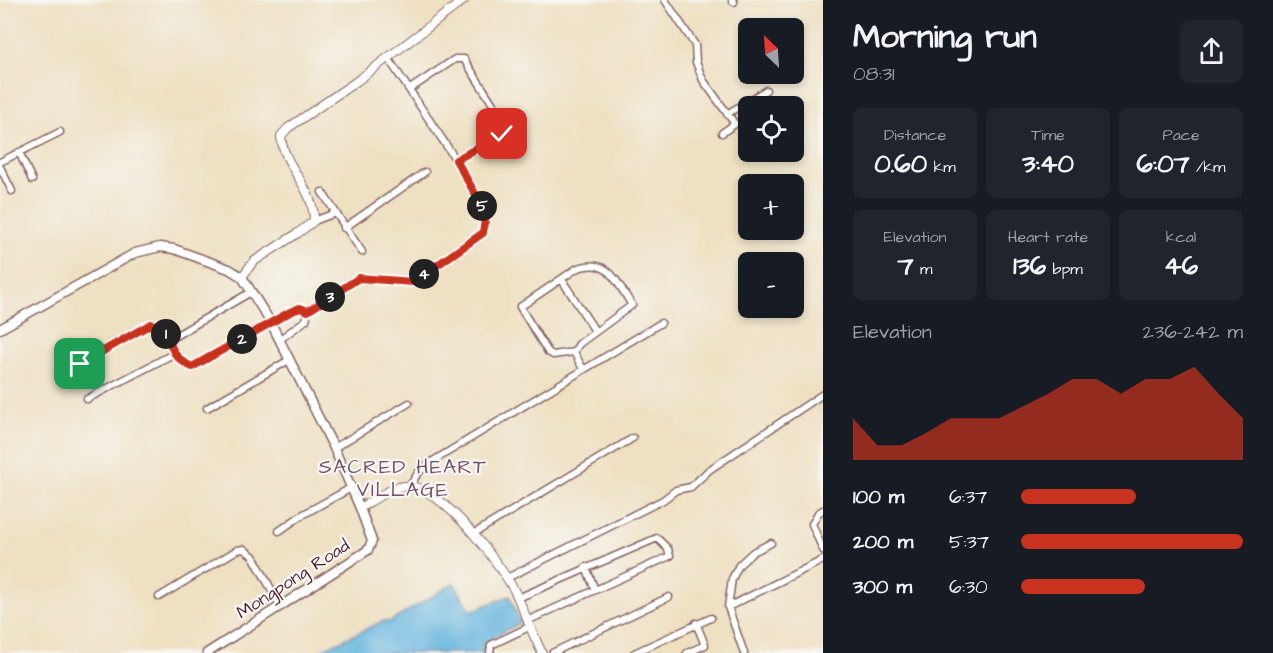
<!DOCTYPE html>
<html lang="en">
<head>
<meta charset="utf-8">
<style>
	:root { --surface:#171b24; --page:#20242c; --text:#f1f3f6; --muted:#9ea1a6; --accent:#c8321e }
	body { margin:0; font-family:"Architects Daughter",sans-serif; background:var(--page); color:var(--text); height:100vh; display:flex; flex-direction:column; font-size:22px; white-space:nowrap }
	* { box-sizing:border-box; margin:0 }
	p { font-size:20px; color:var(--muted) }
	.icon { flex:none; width:33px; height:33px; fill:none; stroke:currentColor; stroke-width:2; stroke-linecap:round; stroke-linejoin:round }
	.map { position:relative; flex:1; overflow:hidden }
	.side { display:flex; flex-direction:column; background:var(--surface); width:450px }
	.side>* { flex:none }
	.needle { width:39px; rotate:335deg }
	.buttons { position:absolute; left:738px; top:18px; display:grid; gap:12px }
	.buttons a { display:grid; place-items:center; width:66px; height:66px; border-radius:9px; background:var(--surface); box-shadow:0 3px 9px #0003; font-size:30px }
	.pin { position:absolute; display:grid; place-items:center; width:51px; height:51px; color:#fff; margin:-26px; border-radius:12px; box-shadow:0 3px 9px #0006 }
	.km { position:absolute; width:30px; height:30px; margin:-15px; border-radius:50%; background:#222; color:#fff; font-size:16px; line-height:30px; text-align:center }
	.round { display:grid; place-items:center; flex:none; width:63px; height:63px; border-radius:9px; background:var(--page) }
	.summary { display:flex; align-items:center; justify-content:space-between; height:102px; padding:0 30px }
	h1 { font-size:33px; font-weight:800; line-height:45px }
	.metrics { display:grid; grid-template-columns:repeat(3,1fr); gap:9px; height:102px; padding:6px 30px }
	.metrics div { display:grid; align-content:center; border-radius:9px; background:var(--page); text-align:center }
	.metrics b { font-size:26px; font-weight:800 }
	.metrics small { font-size:16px; font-weight:400 }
	.metrics p { font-size:16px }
	.chart { height:168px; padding:12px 30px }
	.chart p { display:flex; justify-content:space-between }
	.chart svg { width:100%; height:108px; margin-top:6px; fill:var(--accent); opacity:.7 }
	ul { padding:0 30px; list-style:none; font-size:20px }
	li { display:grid; grid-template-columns:96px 72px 1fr; align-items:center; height:45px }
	li i { height:15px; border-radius:8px; background:var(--accent) }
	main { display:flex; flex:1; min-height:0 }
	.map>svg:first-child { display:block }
	.water { fill:#64b4de; stroke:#576a84; stroke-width:1.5 }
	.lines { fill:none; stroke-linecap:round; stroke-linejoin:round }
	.minor-casing { stroke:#836360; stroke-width:9 }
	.tertiary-casing { stroke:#836360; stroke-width:10 }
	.secondary-casing { stroke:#836360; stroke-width:11 }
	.minor { stroke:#fff; stroke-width:6 }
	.tertiary { stroke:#fff; stroke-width:8 }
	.secondary { stroke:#fff; stroke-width:8 }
	.route-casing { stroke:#fff; stroke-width:12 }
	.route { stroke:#c8321e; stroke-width:8 }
	.labels { text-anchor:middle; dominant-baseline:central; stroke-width:4.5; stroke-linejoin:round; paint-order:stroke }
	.street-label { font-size:18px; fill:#4a1f2b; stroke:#f6f6f2 }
	.neighbourhood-label { font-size:20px; letter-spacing:1.5px; fill:#774f68; stroke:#f6f6f2 }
</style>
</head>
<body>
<main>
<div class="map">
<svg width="823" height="653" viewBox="0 0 823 653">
	<rect width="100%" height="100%" fill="#f6f6f2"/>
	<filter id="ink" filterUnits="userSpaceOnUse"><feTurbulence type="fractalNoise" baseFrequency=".0167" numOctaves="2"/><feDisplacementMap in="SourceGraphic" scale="12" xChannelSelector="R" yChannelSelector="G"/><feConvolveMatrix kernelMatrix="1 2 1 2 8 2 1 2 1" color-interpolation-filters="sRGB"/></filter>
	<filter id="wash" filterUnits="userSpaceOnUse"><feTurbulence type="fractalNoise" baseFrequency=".008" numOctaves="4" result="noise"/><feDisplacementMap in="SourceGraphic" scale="24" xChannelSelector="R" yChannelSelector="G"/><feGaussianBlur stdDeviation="1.35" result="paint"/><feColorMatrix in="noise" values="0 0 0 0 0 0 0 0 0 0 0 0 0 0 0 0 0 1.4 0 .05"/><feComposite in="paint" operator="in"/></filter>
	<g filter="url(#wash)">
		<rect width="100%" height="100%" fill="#eee0c1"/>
		<path class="water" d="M454 583 471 611 510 596 520 623 485 642 482 645 484 653H315L383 621 390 622Z"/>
	</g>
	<g filter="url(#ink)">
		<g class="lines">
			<g class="minor-casing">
				<path id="minor" d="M665 0 695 45 696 62 703 80 735 124 722 133
					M732 0 734 2
					M410 89 455 59H464L505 123 502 133 456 160
					M727 114 766 90
					M19 152 32 180
					M0 162 60 132
					M0 167 12 191
					M322 192 362 252
					M314 221 335 213
					M344 228 425 172
					M562 280 595 331
					M308 311 359 278 413 282 483 233 486 213 456 160 388 58
					M574 352 553 355 548 352 520 307 576 269C609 256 616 282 632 305L579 344 574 352 583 369
					M175 353 170 339 251 292
					M80 364 151 324 159 326 170 339
					M87 399 175 353 185 364 192 367 290 312 300 308 308 311 306 320 279 340
					M207 408 289 360
					M334 448 409 403
					M410 486 418 473 428 464 661 323
					M823 510 818 513 812 524 823 550
					M279 531 302 515 351 488
					M473 534 633 438
					M586 567 595 590
					M507 578 663 500 676 490 691 487 709 470 823 394
					M159 597 237 550 244 549 253 556 281 607
					M518 598 657 538 668 549 670 556 527 621
					M728 607 823 560
					M490 653 491 645 529 627
					M552 653 669 597
					M634 653 711 618
					M687 653 705 645 696 623
					M744 653 728 607 732 579 739 565 753 552 771 543"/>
			</g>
			<g class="tertiary-casing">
				<path id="tertiary" d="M242 277 253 262 298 233 314 221C314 186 284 169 281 136L288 128 357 81 464 0
					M360 508C374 500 394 484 411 486 445 491 504 567 518 598 526 616 533 635 542 653"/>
			</g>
			<g class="secondary-casing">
				<path id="secondary" d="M0 329 135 253 160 247 174 249 229 269 242 277 271 323 334 448 360 508 372 541 368 550 207 653"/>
			</g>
			<use href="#minor" class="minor"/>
			<use href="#tertiary" class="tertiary"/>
			<use href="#secondary" class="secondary"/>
		</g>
	</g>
	<g class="lines" filter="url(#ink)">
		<g class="route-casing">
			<path id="route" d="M80 364 151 324C170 328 167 343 176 355 180 360 186 364 192 367L290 312 300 308 308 311 359 278 413 282 483 233 486 213 456 160 502 134"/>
		</g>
		<use href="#route" class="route"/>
	</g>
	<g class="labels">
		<g class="street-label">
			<text transform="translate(293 579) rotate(-33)">Mongpong Road</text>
		</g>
		<g class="neighbourhood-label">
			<text x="403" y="467">SACRED HEART<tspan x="403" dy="23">VILLAGE</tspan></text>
		</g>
	</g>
</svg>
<div class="buttons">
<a><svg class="needle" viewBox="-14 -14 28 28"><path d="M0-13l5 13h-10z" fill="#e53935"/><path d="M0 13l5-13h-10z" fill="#9ea1a6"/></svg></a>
<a><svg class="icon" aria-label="locate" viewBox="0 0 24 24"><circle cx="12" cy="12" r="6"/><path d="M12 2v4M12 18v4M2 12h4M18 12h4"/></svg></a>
<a>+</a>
<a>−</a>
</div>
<div class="pin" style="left:80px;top:364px;background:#1e9e55"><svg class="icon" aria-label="arrive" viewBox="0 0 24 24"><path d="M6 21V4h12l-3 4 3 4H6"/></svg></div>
<div class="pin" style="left:502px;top:134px;background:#d93025"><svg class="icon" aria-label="check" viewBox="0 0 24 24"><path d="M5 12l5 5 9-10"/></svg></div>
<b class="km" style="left:166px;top:334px">1</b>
<b class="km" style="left:242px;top:339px">2</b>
<b class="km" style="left:330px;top:297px">3</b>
<b class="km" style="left:424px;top:274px">4</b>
<b class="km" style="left:482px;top:206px">5</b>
</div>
<section class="side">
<div class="summary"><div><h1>Morning run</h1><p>08:31</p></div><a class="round"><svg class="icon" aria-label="share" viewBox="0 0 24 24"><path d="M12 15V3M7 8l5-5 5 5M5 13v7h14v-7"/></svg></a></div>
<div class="metrics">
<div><p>Distance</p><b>0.60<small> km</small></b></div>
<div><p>Time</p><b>3:40</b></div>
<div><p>Pace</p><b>6:07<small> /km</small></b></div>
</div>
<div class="metrics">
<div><p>Elevation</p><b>7<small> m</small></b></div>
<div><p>Heart rate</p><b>136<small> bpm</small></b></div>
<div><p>kcal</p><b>46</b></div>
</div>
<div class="chart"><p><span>Elevation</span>236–242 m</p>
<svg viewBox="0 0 160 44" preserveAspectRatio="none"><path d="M0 44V27L10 38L20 38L30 33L40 27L50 27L60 27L70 22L80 17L90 11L100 11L110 17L120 11L130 11L140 6L150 17L160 27V44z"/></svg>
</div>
<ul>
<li><b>100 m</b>6:37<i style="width:52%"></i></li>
<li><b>200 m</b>5:37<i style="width:100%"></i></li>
<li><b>300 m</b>6:30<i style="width:56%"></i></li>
</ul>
</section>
</main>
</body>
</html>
